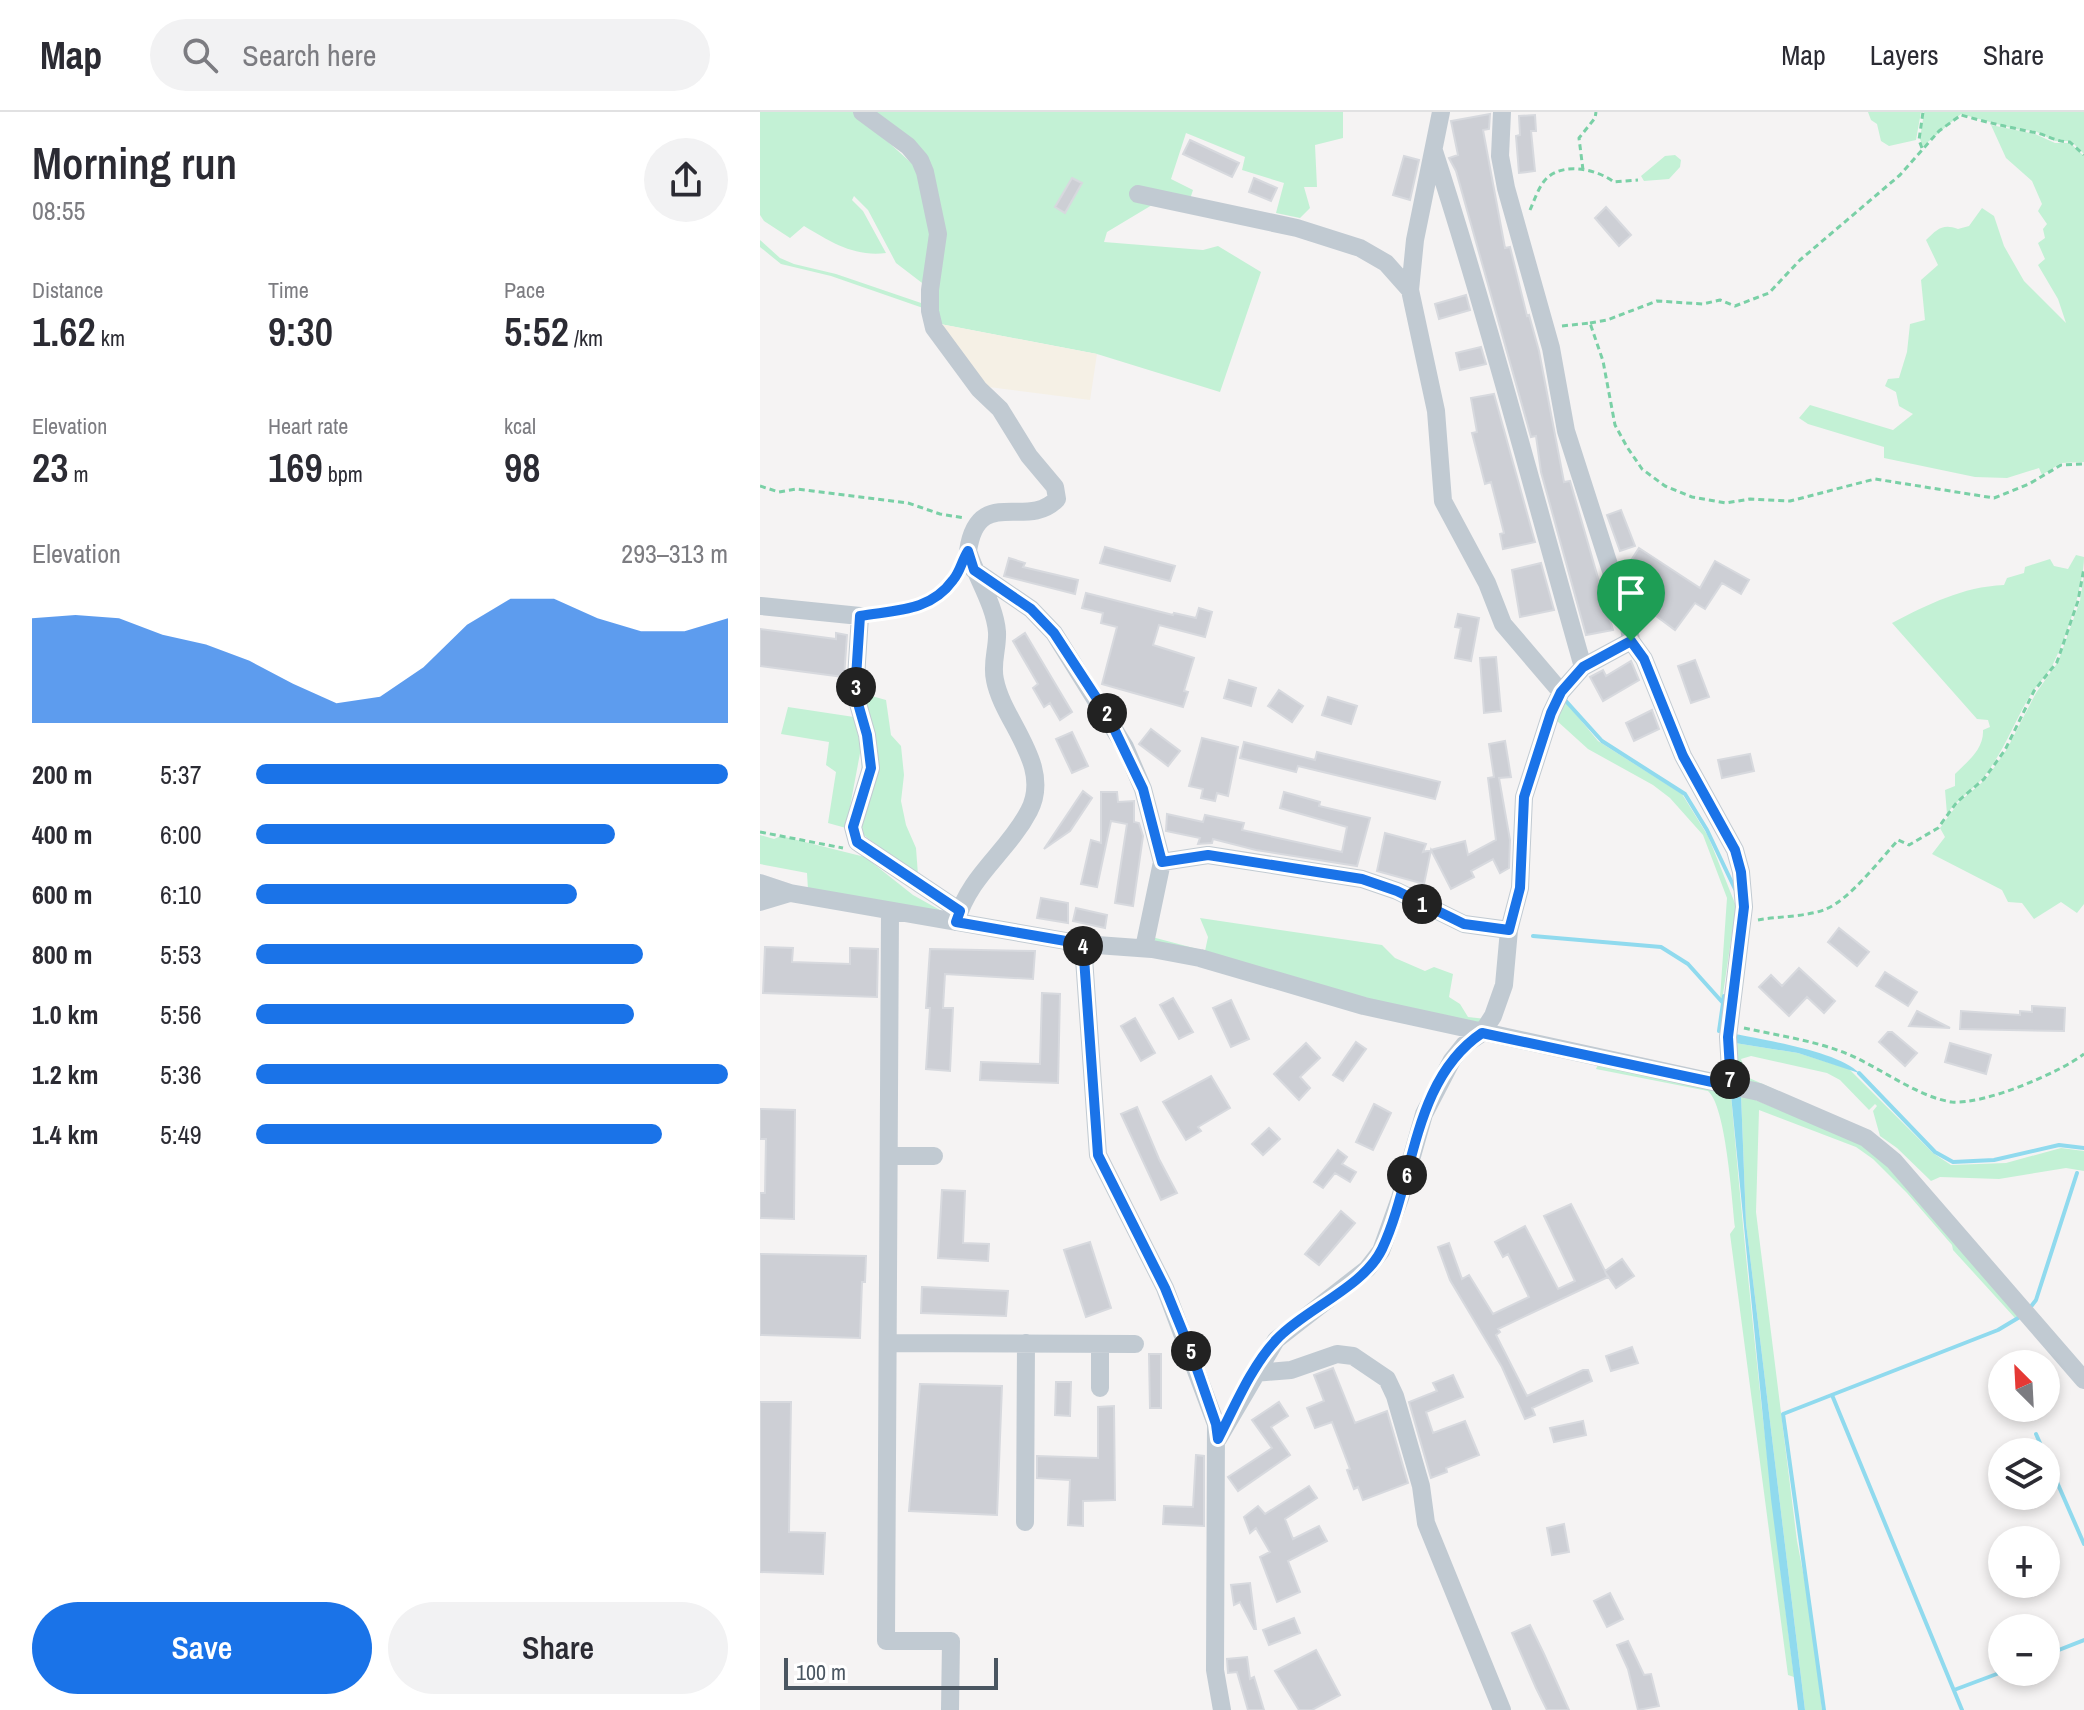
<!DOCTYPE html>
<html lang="en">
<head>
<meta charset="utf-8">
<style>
	:root { --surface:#fff; --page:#f2f2f3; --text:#2b2b33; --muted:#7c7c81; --line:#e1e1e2; --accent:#1a73e8 }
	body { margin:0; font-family:"Archivo Narrow",sans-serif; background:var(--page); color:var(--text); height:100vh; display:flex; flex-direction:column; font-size:30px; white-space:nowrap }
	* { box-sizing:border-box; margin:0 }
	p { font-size:26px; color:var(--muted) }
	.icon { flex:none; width:44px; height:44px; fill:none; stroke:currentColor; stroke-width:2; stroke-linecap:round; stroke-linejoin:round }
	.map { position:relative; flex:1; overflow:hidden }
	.side { display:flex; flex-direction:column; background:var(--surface); width:760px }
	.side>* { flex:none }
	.needle { width:52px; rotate:336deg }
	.fabs { position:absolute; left:1228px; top:1238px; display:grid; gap:16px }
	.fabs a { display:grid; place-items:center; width:72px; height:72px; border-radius:50%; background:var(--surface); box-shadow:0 4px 12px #0003; font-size:40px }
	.scale { position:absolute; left:24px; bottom:20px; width:214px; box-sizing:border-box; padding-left:8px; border:4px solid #4a5661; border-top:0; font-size:22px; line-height:28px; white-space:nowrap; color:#4a5661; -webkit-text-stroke:6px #fff; paint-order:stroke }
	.pin { position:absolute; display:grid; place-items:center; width:68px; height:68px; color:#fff; margin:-82px -34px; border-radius:50% 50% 50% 0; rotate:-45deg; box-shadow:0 0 8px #0007 }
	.pin .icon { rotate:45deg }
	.km { position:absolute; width:40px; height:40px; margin:-20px; border-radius:50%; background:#222; color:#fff; font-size:22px; line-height:40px; text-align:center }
	.round { display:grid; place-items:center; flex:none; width:84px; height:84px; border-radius:42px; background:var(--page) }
	.overview { display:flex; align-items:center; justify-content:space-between; height:136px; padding:0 32px }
	h1 { font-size:44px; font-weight:600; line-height:60px }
	.stats { display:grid; grid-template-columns:repeat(3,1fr); gap:12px; height:136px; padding:8px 32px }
	.stats div { display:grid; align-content:center }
	.stats b { font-size:40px; font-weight:600 }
	.stats small { font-size:22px; font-weight:400 }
	.stats p { font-size:22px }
	.chart { height:224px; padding:16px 32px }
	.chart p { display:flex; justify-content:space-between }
	.chart svg { width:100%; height:144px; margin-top:8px; fill:var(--accent); opacity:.7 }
	.primary-button { display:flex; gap:16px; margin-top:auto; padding:16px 32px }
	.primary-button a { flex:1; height:92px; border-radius:48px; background:var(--accent); color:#fff; font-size:32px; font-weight:600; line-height:92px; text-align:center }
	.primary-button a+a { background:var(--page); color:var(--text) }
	ul { padding:0 32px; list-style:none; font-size:26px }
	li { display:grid; grid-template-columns:128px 96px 1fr; align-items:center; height:60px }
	li i { height:20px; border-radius:10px; background:var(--accent) }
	header { display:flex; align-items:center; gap:48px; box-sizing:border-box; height:112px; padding:0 40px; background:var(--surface); border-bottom:2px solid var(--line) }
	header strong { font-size:38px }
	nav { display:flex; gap:44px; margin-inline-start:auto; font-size:28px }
	.search { width:560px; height:72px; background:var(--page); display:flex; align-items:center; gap:20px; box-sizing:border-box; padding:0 28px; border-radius:44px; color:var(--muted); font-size:30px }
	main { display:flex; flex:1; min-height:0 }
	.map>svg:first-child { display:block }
	.green { fill:#c3f1d5 }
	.sand { fill:#f5f0e5 }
	.water { fill:#90daee }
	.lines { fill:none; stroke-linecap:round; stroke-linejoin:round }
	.stream { stroke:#90daee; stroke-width:4 }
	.building { fill:#cdcfd5; stroke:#d7d9de; stroke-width:2 }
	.path { stroke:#7ad0a6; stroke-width:3; stroke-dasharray:6 4; stroke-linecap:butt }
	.minor { stroke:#c1cad2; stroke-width:18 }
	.route-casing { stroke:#fff; stroke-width:16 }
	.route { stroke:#1a73e8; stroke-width:10 }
</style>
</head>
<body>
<header>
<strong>Map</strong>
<div class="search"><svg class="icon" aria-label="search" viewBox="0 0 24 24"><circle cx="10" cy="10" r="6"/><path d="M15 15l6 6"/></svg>Search here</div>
<nav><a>Map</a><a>Layers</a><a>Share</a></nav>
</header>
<main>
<section class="side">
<div class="overview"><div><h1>Morning run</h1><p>08:55</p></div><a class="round"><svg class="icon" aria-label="share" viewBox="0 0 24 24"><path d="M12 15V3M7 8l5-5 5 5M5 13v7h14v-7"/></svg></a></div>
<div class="stats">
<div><p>Distance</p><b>1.62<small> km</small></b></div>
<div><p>Time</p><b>9:30</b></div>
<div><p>Pace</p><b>5:52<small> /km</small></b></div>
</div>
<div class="stats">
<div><p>Elevation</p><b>23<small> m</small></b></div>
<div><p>Heart rate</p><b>169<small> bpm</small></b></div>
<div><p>kcal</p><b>98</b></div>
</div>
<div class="chart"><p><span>Elevation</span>293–313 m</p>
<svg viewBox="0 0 160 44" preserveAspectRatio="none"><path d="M0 44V12L10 11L20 12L30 17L40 20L50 25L60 32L70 38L80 36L90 27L100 14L110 6L120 6L130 12L140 16L150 16L160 12V44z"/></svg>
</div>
<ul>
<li><b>200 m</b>5:37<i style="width:100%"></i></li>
<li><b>400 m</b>6:00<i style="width:76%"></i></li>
<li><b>600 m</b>6:10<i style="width:68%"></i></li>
<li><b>800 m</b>5:53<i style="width:82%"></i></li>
<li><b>1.0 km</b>5:56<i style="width:80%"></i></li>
<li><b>1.2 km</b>5:36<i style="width:100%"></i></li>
<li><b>1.4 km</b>5:49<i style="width:86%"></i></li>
</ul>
<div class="primary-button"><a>Save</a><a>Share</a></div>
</section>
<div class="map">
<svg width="1324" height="1598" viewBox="0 0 1324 1598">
	<rect width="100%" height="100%" fill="#f5f3f3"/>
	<path class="green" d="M0 0H95L158 57 173 128 166 174 136 151 108 98 94 84 92 88 103 99 126 141C94 145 71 130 44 114L30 126 4 109 0 103Z
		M108 0H583V26L555 33 557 75H544L550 96 540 106 516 101 524 71 482 58 485 45 426 21 411 67 433 78 429 90H397L347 120 344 130 443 138 458 134 501 160 460 280 337 242 175 211 168 58Z
		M1108 0H1161L1156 28 1129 34 1121 29 1117 12 1111 8Z
		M1164 0H1324V42L1311 29H1295L1275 19 1255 17 1201 2 1163 34 1160 27Z
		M1231 13 1275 22 1295 31H1310L1324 44V350L1301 351 1282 363 1279 356 1247 366 1215 365 1124 346V335L1048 312 1039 306 1050 293 1133 318 1153 302 1139 294 1136 280 1125 274 1128 267 1139 266 1147 240 1150 212 1165 208 1161 168 1178 153 1166 128C1177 117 1183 111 1198 117L1209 114 1222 96 1234 104 1244 134 1264 169 1306 211 1298 187 1278 153 1285 147 1278 131 1285 126 1283 117 1287 112 1278 99 1282 92 1272 69 1246 46Z
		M915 43 921 48 920 55 909 67 884 69 881 64 905 44Z
		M0 128 20 146 34 152 76 162 164 192 163 196 71 164 21 152 0 135Z
		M1316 443 1324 445C1324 472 1306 527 1293 552 1288 563 1278 571 1271 582 1255 608 1245 637 1226 662 1214 678 1198 686 1187 702L1185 678 1195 674V662C1208 649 1224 637 1223 618L1230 615 1228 608 1217 607 1132 511C1169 492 1202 475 1244 473L1247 466 1264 461 1265 455 1290 447 1294 454 1308 457Z
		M1324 463V792L1317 801 1301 790 1274 807 1262 791 1248 790 1242 778 1172 742 1185 725 1180 716 1199 690 1226 667 1247 637 1276 581 1298 550 1320 489Z
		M101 581 126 588 131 623 141 634 144 663 141 689 146 713 156 736 158 763 102 722Z
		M804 588 838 629 922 682 948 724 976 794 962 889 960 886 967 786 943 723 910 686 893 673 828 637 796 608Z
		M28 595 94 605 101 636 86 716 68 711 76 660 66 653 69 630 21 622Z
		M0 723 14 727 21 724 105 745 153 783 187 802 48 778 47 761 0 752Z
		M440 806 622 833 635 846 665 859 674 855 693 862 689 885 700 892 708 905 726 907 718 917 397 832 392 825 445 839 448 825Z
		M975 931 1038 941 1089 957 1173 1041 1191 1053 1246 1051 1301 1036 1324 1039V1059L1306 1056 1239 1067 1180 1065 1171 1069 1137 1036 1120 1024 1113 999 1117 994 1115 992 1109 998 1080 968 1067 961 991 944 981 947 987 965 1112 1021 1140 1051 982 967 978 959Z
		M839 950 976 980 1100 1031 1115 1041 1262 1203 1255 1206 1193 1138 1192 1133 1147 1081 1113 1047 1096 1035 999 998 996 1100 1037 1429 1051 1502 1062 1598H1045L986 1111 981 982 971 983C988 1178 1009 1372 1034 1565L1028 1563 970 1122 975 1115C972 1088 966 994 948 979L836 957Z"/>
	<path class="sand" d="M175 211 337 242 330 288 221 274Z"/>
	<path class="water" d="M975 922C1005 928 1080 940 1099 961L1038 941 975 931Z
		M976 980 981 982 986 1111 1045 1598H1038L1011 1387 971 983Z"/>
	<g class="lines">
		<path class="stream" d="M805 588 842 629 925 682 947 718 975 777
			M773 824 901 835 928 852 963 891
			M959 919 964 884
			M1099 961 1175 1040 1193 1050 1234 1048 1299 1033 1324 1036
			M1269 1197 1276 1188 1317 1061
			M1072 1283 1202 1598
			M1276 1322 1284 1340
			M1286 1345 1324 1432
			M1286 1543 1324 1528
			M1194 1578 1242 1560
			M1064 1598 1023 1302 1238 1218 1263 1203"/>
	</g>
	<path class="building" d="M730 2 729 17 723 18 745 136 750 135 767 204 769 203 779 239 804 370 810 369 853 518 826 523 781 360 776 324 771 325 696 59 689 46 698 43 691 9Z
		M775 3 776 19H771L775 59 759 61 756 24 760 23 759 4Z
		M430 28 479 51 472 65 423 42Z
		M644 44 659 48 650 88 633 83Z
		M312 66 322 71 305 101 295 95Z
		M494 66 517 76 511 89 489 80Z
		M846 95 871 123 859 134 835 106Z
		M706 183 710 198 679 207 675 192Z
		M721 235 726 252 700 258 696 241Z
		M734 282 775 430 743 437 740 422 744 421 731 370 725 372 712 321 717 320 711 286Z
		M861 398 875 434 860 439 847 403Z
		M345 435 415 454 410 469 340 451Z
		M879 436 940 476 955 449 989 468 981 482 962 471 945 497 935 491 915 518 880 492 898 468 870 450Z
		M249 446 265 451 263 455 318 468 315 482 244 464Z
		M781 451 794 498 760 505 752 458Z
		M326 481 413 503 414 501 436 506 439 496 452 500 445 525 399 513 393 533 434 546 424 579 428 580 423 595 342 572 357 515 341 511 343 501 322 496Z
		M698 502 719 506 711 549 695 546 701 516 695 515Z
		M0 517 76 527V521L87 523 84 565 0 554Z
		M265 521 312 600 300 608 290 591 284 595 273 576 278 572 253 529Z
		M736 545 741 599 724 601 720 546Z
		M935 548 949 585 931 591 918 554Z
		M871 549 879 568 843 589 830 565 843 558 846 564Z
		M469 568 496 576 491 594 464 586Z
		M519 578 543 594 532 610 508 594Z
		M568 585 597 594 591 612 562 603Z
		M892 598 899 617 874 629 866 611Z
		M391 617 420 639 408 654 379 632Z
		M312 620 328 654 312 661 296 627Z
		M442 626 478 635 468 684 457 681 455 689 441 686 443 677 429 674Z
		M745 629 751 665 739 666 750 728 749 756 740 761 733 747 711 759 714 765 691 777 671 738 664 772 617 759 625 721 666 732 663 740 705 729 708 743 736 728 728 666 734 665 729 632Z
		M484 630 555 648 557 640 680 670 675 687 538 654 536 660 480 646Z
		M990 642 994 659 962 666 958 648Z
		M323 679 332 686 310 719 284 737Z
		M341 680H357L358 690 374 689V710L379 711 383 724 373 794 355 791 367 712 351 709 337 775 321 772 331 728 341 731Z
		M524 680 560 690 559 694 610 706 597 754 496 738 453 727 452 731 438 732 440 726 406 719 407 702 443 710 445 703 484 711 482 718 582 740 587 715 520 696Z
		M281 786 308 791V811L277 806Z
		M316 796 347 803 345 816 313 809Z
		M1079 816 1109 840 1097 854 1068 830Z
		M5 835 33 836 32 850 90 852V836L118 837 117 885 3 881Z
		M170 837 275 839 273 867 185 862 183 896H193L190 959 166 957 170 896H166Z
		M1039 856 1075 889 1064 901 1047 885 1029 904 999 875 1011 863 1022 874Z
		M1125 860 1157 880 1148 894 1116 874Z
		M282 881 300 882 298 971 220 968 221 950 280 952Z
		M413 886 433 920 419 927 400 893Z
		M471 888 489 927 471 935 453 896Z
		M1272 894 1305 896 1304 919 1200 917 1201 899 1260 903V899L1272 900Z
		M1157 899 1190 916 1149 914Z
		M375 906 395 941 381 949 361 914Z
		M1128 920H1132L1157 941 1145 954 1119 930Z
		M596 930 606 937 583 969 573 963Z
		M546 931 560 946 540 965 550 976 539 988 514 962Z
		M1190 931 1231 943 1226 962 1185 950Z
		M451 964 470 996 438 1015 441 1019 426 1028 403 990Z
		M614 992 631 1001 613 1038 596 1030Z
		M377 995 399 1047 417 1081 401 1088 361 1002Z
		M0 997 35 998 34 1107 0 1106V1081H5L6 1027H0Z
		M509 1016 520 1027 503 1043 492 1032Z
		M578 1038 587 1045 582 1052 596 1060 590 1070 575 1061 563 1076 554 1070Z
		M182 1078 205 1079 203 1131 229 1132 228 1149 178 1146Z
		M811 1092 845 1159 862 1147 874 1164 856 1176 845 1160 848 1165 738 1217 740 1220 736 1223 767 1284 823 1258H828L832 1269 772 1296 775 1303 765 1307 742 1255 690 1168 678 1135 689 1131 702 1167 709 1163 733 1202 769 1185 748 1142 743 1145 735 1130 765 1114 798 1177 815 1169 784 1104Z
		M581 1099 595 1111 559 1153 545 1142Z
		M330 1130 351 1196 326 1205 304 1138Z
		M0 1142 106 1144 105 1170H102L100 1226 0 1223Z
		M162 1175 248 1179 246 1204 161 1201Z
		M872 1235 878 1251 851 1259 846 1244Z
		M389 1242H401V1296H390Z
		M573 1256 595 1311 627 1299 648 1371 603 1388 598 1375 594 1377 587 1358 590 1357 572 1310 555 1316 547 1296 564 1289 554 1263Z
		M693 1263 703 1285 666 1300 673 1321 705 1309 719 1343 686 1356 687 1360 671 1366 649 1290 677 1279 673 1271Z
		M296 1270H311L310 1304 295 1303Z
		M160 1272 242 1274 237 1403 149 1399Z
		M0 1290H31L29 1420 65 1421 63 1462 0 1460Z
		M519 1290 528 1304 511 1315 530 1343 478 1379 468 1365 512 1336 492 1308Z
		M354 1294 355 1388 323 1389V1414L308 1413 310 1368 277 1366V1344L338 1346V1295Z
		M823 1309 826 1323 794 1330 790 1316Z
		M436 1343 444 1344V1414L403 1412 404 1394 433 1395Z
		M549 1374 557 1386 525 1407 533 1427 559 1414 567 1429 528 1449 540 1480 517 1490 500 1445 510 1440 496 1416 490 1421 484 1405 498 1394 505 1402Z
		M804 1412 809 1440 792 1443 787 1416Z
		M490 1471 496 1517H494L480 1490 474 1493 471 1473Z
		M850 1481 863 1507 847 1515 834 1489Z
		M534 1506 540 1521 509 1533 503 1518Z
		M770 1513 784 1542 809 1598H787L776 1576 752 1521Z
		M868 1529 884 1563 891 1562 899 1594 878 1598 868 1557 857 1533Z
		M556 1538 580 1583 552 1598H539L515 1559Z
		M487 1545 490 1567 494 1565 504 1598H488L477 1560 468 1561 467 1547Z"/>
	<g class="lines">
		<path class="path" d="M1162 36 1159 28 1163 0
			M823 58 819 26 835 6 836 0
			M770 98C775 87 779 73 788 65 806 50 838 58 854 70L878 68
			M830 211 847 208 897 189 943 192 960 188 975 194 1009 181 1040 148 1140 63 1179 19 1201 3C1225 10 1248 15 1272 20 1286 22 1295 30 1310 30L1324 43
			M802 214 830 211 843 249 855 313 867 335 882 357 905 374 932 385 966 391 990 387 1030 389 1115 367 1234 386 1269 372 1301 353 1324 352
			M0 374 19 380 36 377 148 391 180 402 205 406
			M115 502C126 500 138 501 148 499 167 496 192 475 197 457
			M0 720 83 736
			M998 808C1019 804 1047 805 1066 797 1089 788 1121 747 1138 728L1149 733 1178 716 1197 690 1224 667 1245 638 1274 579 1297 550 1318 489 1324 456
			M984 916C1016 923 1050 928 1080 939 1116 952 1156 985 1192 990 1224 993 1299 961 1324 942"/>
		<path class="minor" d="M102 0 148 34 160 48 165 60 178 122 170 178V199L174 216 219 277 240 297 269 344 295 375 297 387C267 419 218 372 208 439 216 465 235 493 237 520 238 536 231 551 235 568 243 610 293 653 269 699 247 741 210 762 196 810
			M674 39C729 209 774 383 823 555
			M378 82 537 116 600 136 626 151 650 178 676 299 683 389 727 471 743 512 801 580
			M650 178 655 128 681 0
			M214 458 271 497 294 521 365 635 383 677 402 750 384 836
			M1 494 100 504 95 581 107 623 111 656 93 715 97 730 200 799
			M871 529 884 547 923 644 975 738 981 760 984 795 968 925 971 974
			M402 750 448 743 602 767 637 779 704 812 749 818
			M0 771 30 781 323 832 392 837 440 846 604 894 999 980 1106 1026 1134 1049 1324 1268
			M0 790 30 781
			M130 799 126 1529H191L190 1598
			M323 832 338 1043 405 1176 456 1312 455 1558 462 1598
			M129 1044H174
			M128 1231 375 1232
			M494 1261 531 1258 577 1242 593 1244 627 1267 635 1284 661 1374 666 1411 742 1598
			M340 1276V1232
			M458 1327 516 1228 607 1157 621 1139 640 1086 664 1002 692 948 704 933 722 921 733 904 744 873 749 818 760 776 764 685 791 601 801 580 823 555 871 529 869 515 806 319 791 236 746 76 740 44 742 0
			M265 1410 266 1231"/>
	</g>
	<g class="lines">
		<g class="route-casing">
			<path id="route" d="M208 439 214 458 271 497 294 521 347 602 383 677 402 750 448 743 602 767 637 779 704 812 749 818 760 776 764 685 791 601 801 580 823 555 871 529 884 547 923 644 975 738 981 760 984 795 968 925 971 974 722 921C652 968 655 1067 622 1137 604 1175 545 1197 516 1228 491 1255 475 1294 458 1327L456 1312 431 1240 405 1176 338 1043 323 832 196 810 200 799 97 730 93 715 111 656 107 623 95 581 100 504C135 498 170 500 193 468 200 460 202 448 208 439Z"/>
		</g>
		<use href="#route" class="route"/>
	</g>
</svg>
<div class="fabs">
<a><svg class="needle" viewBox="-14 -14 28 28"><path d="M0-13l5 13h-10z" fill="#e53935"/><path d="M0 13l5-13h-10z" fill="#7c7c81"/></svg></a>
<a><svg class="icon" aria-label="layers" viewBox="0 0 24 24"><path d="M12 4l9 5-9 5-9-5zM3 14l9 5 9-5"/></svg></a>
<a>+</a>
<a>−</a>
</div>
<div class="scale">100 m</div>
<div class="pin" style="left:871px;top:529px;background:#1e9e55"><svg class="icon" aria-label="arrive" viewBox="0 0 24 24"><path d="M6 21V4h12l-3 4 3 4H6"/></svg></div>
<b class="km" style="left:662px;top:792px">1</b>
<b class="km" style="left:347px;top:601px">2</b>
<b class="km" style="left:96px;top:575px">3</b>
<b class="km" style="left:323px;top:834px">4</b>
<b class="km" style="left:431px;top:1239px">5</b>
<b class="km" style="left:647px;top:1063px">6</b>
<b class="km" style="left:970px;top:967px">7</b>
</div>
</main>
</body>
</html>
